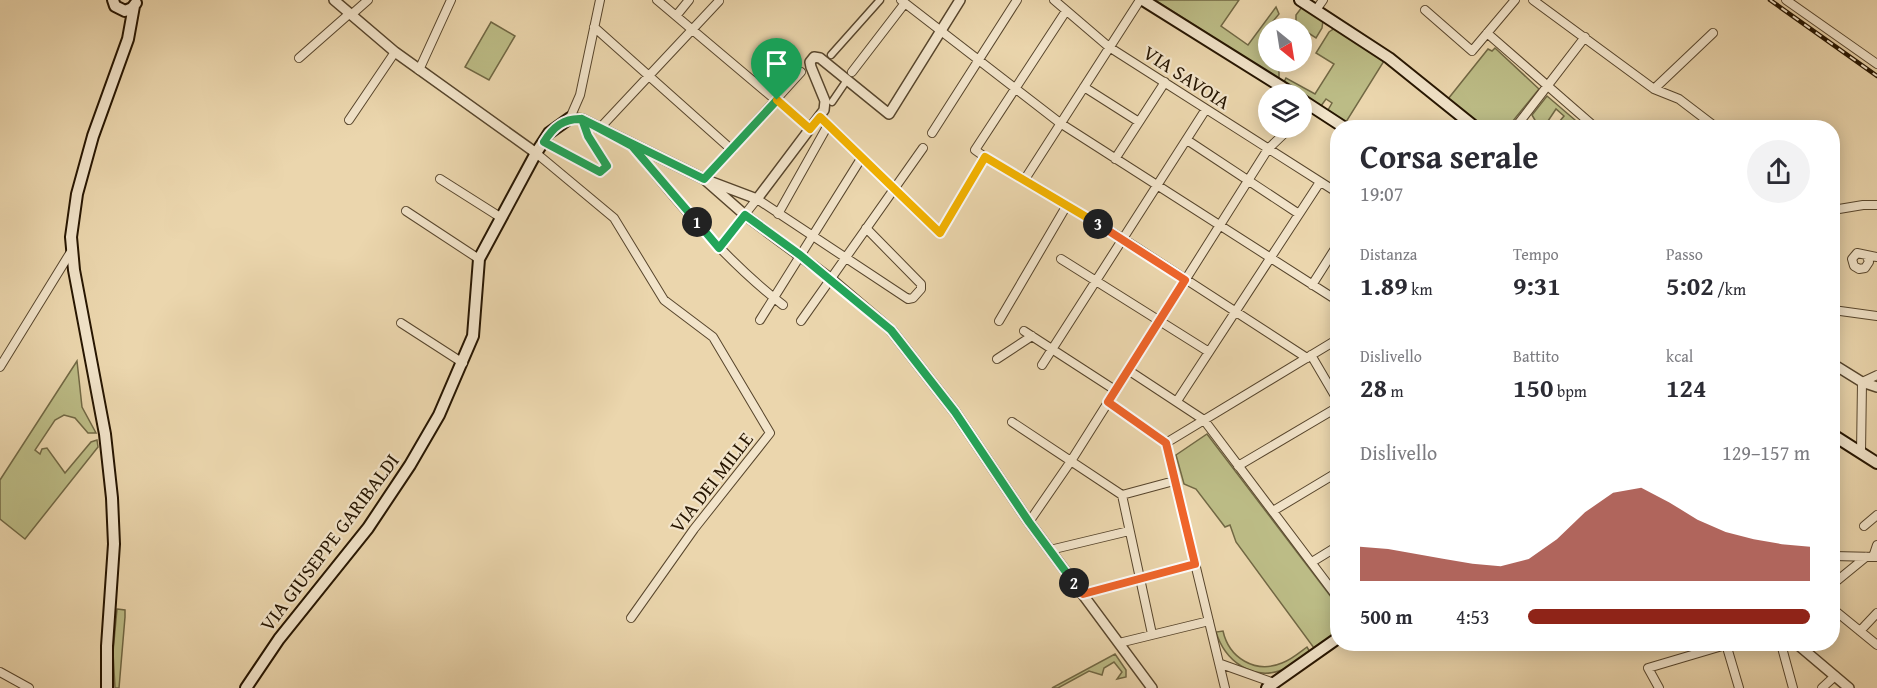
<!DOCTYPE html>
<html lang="it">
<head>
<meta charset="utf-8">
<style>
	:root { --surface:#fff; --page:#f2f2f3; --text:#2b2b33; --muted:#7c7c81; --accent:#8f2418 }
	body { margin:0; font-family:"Gentium Book Plus",serif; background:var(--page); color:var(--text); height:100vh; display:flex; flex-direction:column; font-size:22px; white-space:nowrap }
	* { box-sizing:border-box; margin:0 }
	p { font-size:20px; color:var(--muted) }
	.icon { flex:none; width:33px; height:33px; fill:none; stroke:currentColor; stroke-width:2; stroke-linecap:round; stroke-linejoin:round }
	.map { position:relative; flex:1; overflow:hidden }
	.side { position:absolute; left:1330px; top:120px; width:510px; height:531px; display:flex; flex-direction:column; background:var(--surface); border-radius:24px; box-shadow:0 3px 15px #0003 }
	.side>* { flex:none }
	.needle { width:39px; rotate:150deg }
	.tools { position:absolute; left:1258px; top:18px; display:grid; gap:12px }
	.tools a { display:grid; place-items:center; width:54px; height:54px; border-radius:50%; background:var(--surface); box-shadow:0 3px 15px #0003; font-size:30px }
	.pin { position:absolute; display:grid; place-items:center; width:51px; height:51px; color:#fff; margin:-62px -26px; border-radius:50% 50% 50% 0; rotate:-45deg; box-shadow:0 0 6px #0007 }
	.pin .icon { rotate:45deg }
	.km { position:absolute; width:30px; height:30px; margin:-15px; border-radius:50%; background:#222; color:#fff; font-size:16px; line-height:30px; text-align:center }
	.round { display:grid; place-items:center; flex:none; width:63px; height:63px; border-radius:32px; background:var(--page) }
	.headline { display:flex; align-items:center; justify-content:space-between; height:102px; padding:0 30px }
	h1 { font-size:33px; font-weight:700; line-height:45px }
	.metrics { display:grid; grid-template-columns:repeat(3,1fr); gap:9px; height:102px; padding:6px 30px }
	.metrics div { display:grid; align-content:center }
	.metrics b { font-size:26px; font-weight:700 }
	.metrics small { font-size:16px; font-weight:400 }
	.metrics p { font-size:16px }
	.chart { height:168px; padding:12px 30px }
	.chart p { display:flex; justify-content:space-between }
	.chart svg { width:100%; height:108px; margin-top:6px; fill:var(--accent); opacity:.7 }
	ul { padding:0 30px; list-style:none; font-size:20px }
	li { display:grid; grid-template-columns:96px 72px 1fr; align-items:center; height:45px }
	li i { height:15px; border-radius:8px; background:var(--accent) }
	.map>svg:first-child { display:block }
	.green { fill:#bcbc86; stroke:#716844; stroke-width:1.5 }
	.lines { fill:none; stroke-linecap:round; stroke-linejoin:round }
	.pedestrian-casing { stroke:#57452c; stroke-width:9 }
	.minor-casing { stroke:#57452c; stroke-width:10 }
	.tertiary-casing { stroke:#57452c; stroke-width:12 }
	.secondary-casing { stroke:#261501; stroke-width:14 }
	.pedestrian { stroke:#f2e4ca; stroke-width:6 }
	.minor { stroke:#f2e4ca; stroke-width:8 }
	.tertiary { stroke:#f2e4ca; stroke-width:9 }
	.secondary { stroke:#f2e4ca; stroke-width:10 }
	.rail-casing { stroke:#261501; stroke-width:4.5 }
	.rail { stroke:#f2e4ca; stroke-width:2; stroke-dasharray:7; stroke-linecap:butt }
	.split-1-casing { stroke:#fff; stroke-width:12 }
	.split-2-casing { stroke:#fff; stroke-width:12 }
	.split-3-casing { stroke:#fff; stroke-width:12 }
	.split-4-casing { stroke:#fff; stroke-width:12 }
	.split-1 { stroke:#22a559; stroke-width:8 }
	.split-2 { stroke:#22a559; stroke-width:8 }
	.split-3 { stroke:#f0652b; stroke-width:8 }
	.split-4 { stroke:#f5b400; stroke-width:8 }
	.labels { text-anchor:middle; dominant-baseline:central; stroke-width:4.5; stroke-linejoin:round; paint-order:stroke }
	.street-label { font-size:20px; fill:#261501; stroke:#f2e4ca }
</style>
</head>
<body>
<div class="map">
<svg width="1877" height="688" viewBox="0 0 1877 688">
	<rect width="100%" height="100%" fill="#ebd6ad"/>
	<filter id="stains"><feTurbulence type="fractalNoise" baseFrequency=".00333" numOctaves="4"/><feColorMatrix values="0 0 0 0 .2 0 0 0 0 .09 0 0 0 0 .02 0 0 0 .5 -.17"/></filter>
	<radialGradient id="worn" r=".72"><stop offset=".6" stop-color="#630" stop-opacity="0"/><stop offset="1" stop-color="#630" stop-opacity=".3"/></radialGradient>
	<path class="green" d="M1155 0H1239L1221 26 1248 45 1276 7 1279 14 1261 36 1269 43V62H1279V79Z
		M1302 7 1323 20 1322 28 1316 38 1296 25V15Z
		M491 22 515 36 489 80 465 67Z
		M1335 28 1384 61 1346 122 1328 110 1332 103 1326 99 1321 106 1284 82 1286 78 1315 94 1334 64 1316 53 1329 32Z
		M1495 48 1539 89 1508 127H1482L1448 99 1488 49 1492 51Z
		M1547 96 1575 120 1567 124 1559 122 1564 116 1556 109 1544 127H1539L1532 115Z
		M77 361 82 407 96 433H88L75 418 64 415 55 420 35 450 40 454 42 449 47 448 65 473 91 442 97 440 98 447 25 539 0 519V480Z
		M1207 434 1338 606V631L1314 648 1236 542 1230 525 1225 527 1196 489 1184 484 1176 455Z
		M117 609 125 610V617L119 688H115L113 652Z
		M1223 631C1229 658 1255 674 1282 663 1291 660 1299 653 1307 647L1310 652C1301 658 1292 666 1282 670 1252 681 1225 661 1216 632Z
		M1115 654 1126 670V677L1117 679 1122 672 1114 662 1104 668 1102 675 1089 671 1058 688H1052Z"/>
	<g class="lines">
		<g class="pedestrian-casing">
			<path id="pedestrian" d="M831 55 880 0
				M832 102 847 80"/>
		</g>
		<g class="minor-casing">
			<path id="minor" d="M657 0 810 129
				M901 0 1060 123 1338 301
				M1054 0 1109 47 1338 193
				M1533 0 1654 89
				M1786 0 1877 64
				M1316 10 1323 0
				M1425 10 1472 51 1515 0
				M351 15 368 0
				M676 16 689 0
				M594 27 732 150
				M1487 33 1596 128
				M1713 33 1654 89 1679 99 1717 128
				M299 58 349 14
				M419 70 451 0
				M852 72 905 3
				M1084 87 1139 122
				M820 116 940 233 985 157 975 150 1066 11
				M1302 116 1312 106
				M570 118 580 95 600 0
				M349 120 395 52
				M1515 128 1585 37
				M599 129 719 1
				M932 133 1017 0
				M1187 140 1299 214
				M544 142 600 172 607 167 588 136 582 119
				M632 146C678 203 725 260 783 305
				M536 153 614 218 664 300 713 337 770 433 694 529 631 618
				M985 157 1122 238 1307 358
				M1115 159 1165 82
				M440 179 500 217
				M704 179 801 72
				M1025 179 1140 0
				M1833 210 1863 205H1877
				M406 211 479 259
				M778 214 828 125
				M719 247 757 199 908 299 913 298 921 289V284L866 228
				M1867 256 1869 262 1865 268 1859 269 1854 266 1852 259 1857 253 1877 257
				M1061 259 1209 352
				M1312 285 1338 244
				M1833 310 1877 316
				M760 320 862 157
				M801 321 923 148
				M999 321 1067 205
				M401 323 463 363
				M1024 331 1115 390
				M1311 355 1338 401
				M997 359 1032 336
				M1042 365 1206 109
				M0 367 72 250
				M1128 370 1204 420 1338 598
				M1177 401 1320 182
				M1108 402 1166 443
				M1012 422 1122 495 1152 634
				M1166 443 1225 688
				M1166 443 1338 339
				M1861 453 1862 382 1877 375
				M1238 466 1338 407
				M1122 495 1174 481
				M1273 511 1338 472
				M1029 522 1071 461 1268 149 1290 128
				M1864 526 1877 515
				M1050 550 1129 531
				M1833 556 1877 557
				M1873 557 1877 545
				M1312 562 1338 546
				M1833 584 1866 557
				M1083 594 1195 564
				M1833 609 1877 645
				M1860 631 1877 613
				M1119 643 1209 621
				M1726 644 1739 688
				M1781 644 1793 688
				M1221 664 1274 683
				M0 672 29 688
				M1659 688 1648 668 1729 644
				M1822 688 1835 676"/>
		</g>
		<g class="tertiary-casing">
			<path id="tertiary" d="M334 0 395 52 536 153
				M570 118 582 119 704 179 757 199 824 110 825 101 811 67 810 62 814 57 820 58 889 114 960 0
				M704 179 745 215 831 279 891 330 955 412 1029 522 1152 688
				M1833 364 1862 382 1877 387
				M1797 644 1849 688"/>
		</g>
		<g class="secondary-casing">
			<path id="secondary" d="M113 0 115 6 125 11 132 8 136 3
				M1143 0 1293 94
				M1300 0 1389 58 1476 128
				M1302 100 1345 128
				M1833 435 1877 463
				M107 688V646L114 544 112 498 105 434 74 270 71 237 77 194 93 136 128 39 134 6
				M246 688 279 639 368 528 410 465 439 415 473 336 479 259 536 153 549 133 570 118
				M1267 688 1338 638"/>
		</g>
		<use href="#pedestrian" class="pedestrian"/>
		<use href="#minor" class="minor"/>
		<use href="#tertiary" class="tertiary"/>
		<use href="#secondary" class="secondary"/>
		<g class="rail-casing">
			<path id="rail" d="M1770 0 1877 76"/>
		</g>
		<use href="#rail" class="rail"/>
	</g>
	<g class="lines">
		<g class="split-1-casing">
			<path id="split-1" d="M697 222 632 146 582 119 588 136 607 166 600 172 544 142C553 127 564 118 582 119L704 179 777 100"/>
		</g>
		<g class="split-2-casing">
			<path id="split-2" d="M697 222 719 248 745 215 800 255 891 330 955 412 1029 522 1074 583"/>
		</g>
		<g class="split-3-casing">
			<path id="split-3" d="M1074 583 1083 594 1195 564 1166 443 1108 402 1185 280 1098 224"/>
		</g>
		<g class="split-4-casing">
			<path id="split-4" d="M777 100 810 129 820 117 940 233 985 157 1098 224"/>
		</g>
		<use href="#split-1" class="split-1"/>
		<use href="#split-2" class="split-2"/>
		<use href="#split-3" class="split-3"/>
		<use href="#split-4" class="split-4"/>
	</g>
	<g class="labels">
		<g class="street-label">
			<text transform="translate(1187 77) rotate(33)">VIA SAVOIA</text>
			<text transform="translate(711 482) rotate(-52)">VIA DEI MILLE</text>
			<text transform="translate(329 542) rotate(-53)">VIA GIUSEPPE GARIBALDI</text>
		</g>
	</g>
	<rect width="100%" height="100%" filter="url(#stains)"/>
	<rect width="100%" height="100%" fill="url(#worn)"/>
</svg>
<div class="tools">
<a><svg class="needle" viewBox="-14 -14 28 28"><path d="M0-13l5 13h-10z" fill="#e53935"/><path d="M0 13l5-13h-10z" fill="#7c7c81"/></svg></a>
<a><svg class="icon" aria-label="layers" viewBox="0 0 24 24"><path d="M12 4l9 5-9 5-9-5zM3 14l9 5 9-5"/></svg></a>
</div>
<div class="pin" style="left:777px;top:100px;background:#1e9e55"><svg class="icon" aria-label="arrive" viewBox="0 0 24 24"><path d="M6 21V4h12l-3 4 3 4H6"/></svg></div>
<b class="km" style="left:697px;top:222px">1</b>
<b class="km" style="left:1074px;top:583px">2</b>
<b class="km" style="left:1098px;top:224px">3</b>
<section class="side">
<div class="headline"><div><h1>Corsa serale</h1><p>19:07</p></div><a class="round"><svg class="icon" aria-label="share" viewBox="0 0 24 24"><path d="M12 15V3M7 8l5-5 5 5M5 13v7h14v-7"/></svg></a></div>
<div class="metrics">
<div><p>Distanza</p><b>1.89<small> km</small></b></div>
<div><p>Tempo</p><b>9:31</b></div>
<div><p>Passo</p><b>5:02<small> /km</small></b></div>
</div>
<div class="metrics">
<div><p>Dislivello</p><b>28<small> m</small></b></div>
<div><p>Battito</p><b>150<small> bpm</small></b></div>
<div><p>kcal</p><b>124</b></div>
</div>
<div class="chart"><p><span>Dislivello</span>129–157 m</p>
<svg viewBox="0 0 160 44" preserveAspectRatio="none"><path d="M0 44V30L10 31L20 33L30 35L40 37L50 38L60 35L70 27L80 16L90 8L100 6L110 12L120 19L130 24L140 27L150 29L160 30V44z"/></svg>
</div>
<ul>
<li><b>500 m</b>4:53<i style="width:100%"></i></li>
</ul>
</section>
</div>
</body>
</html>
